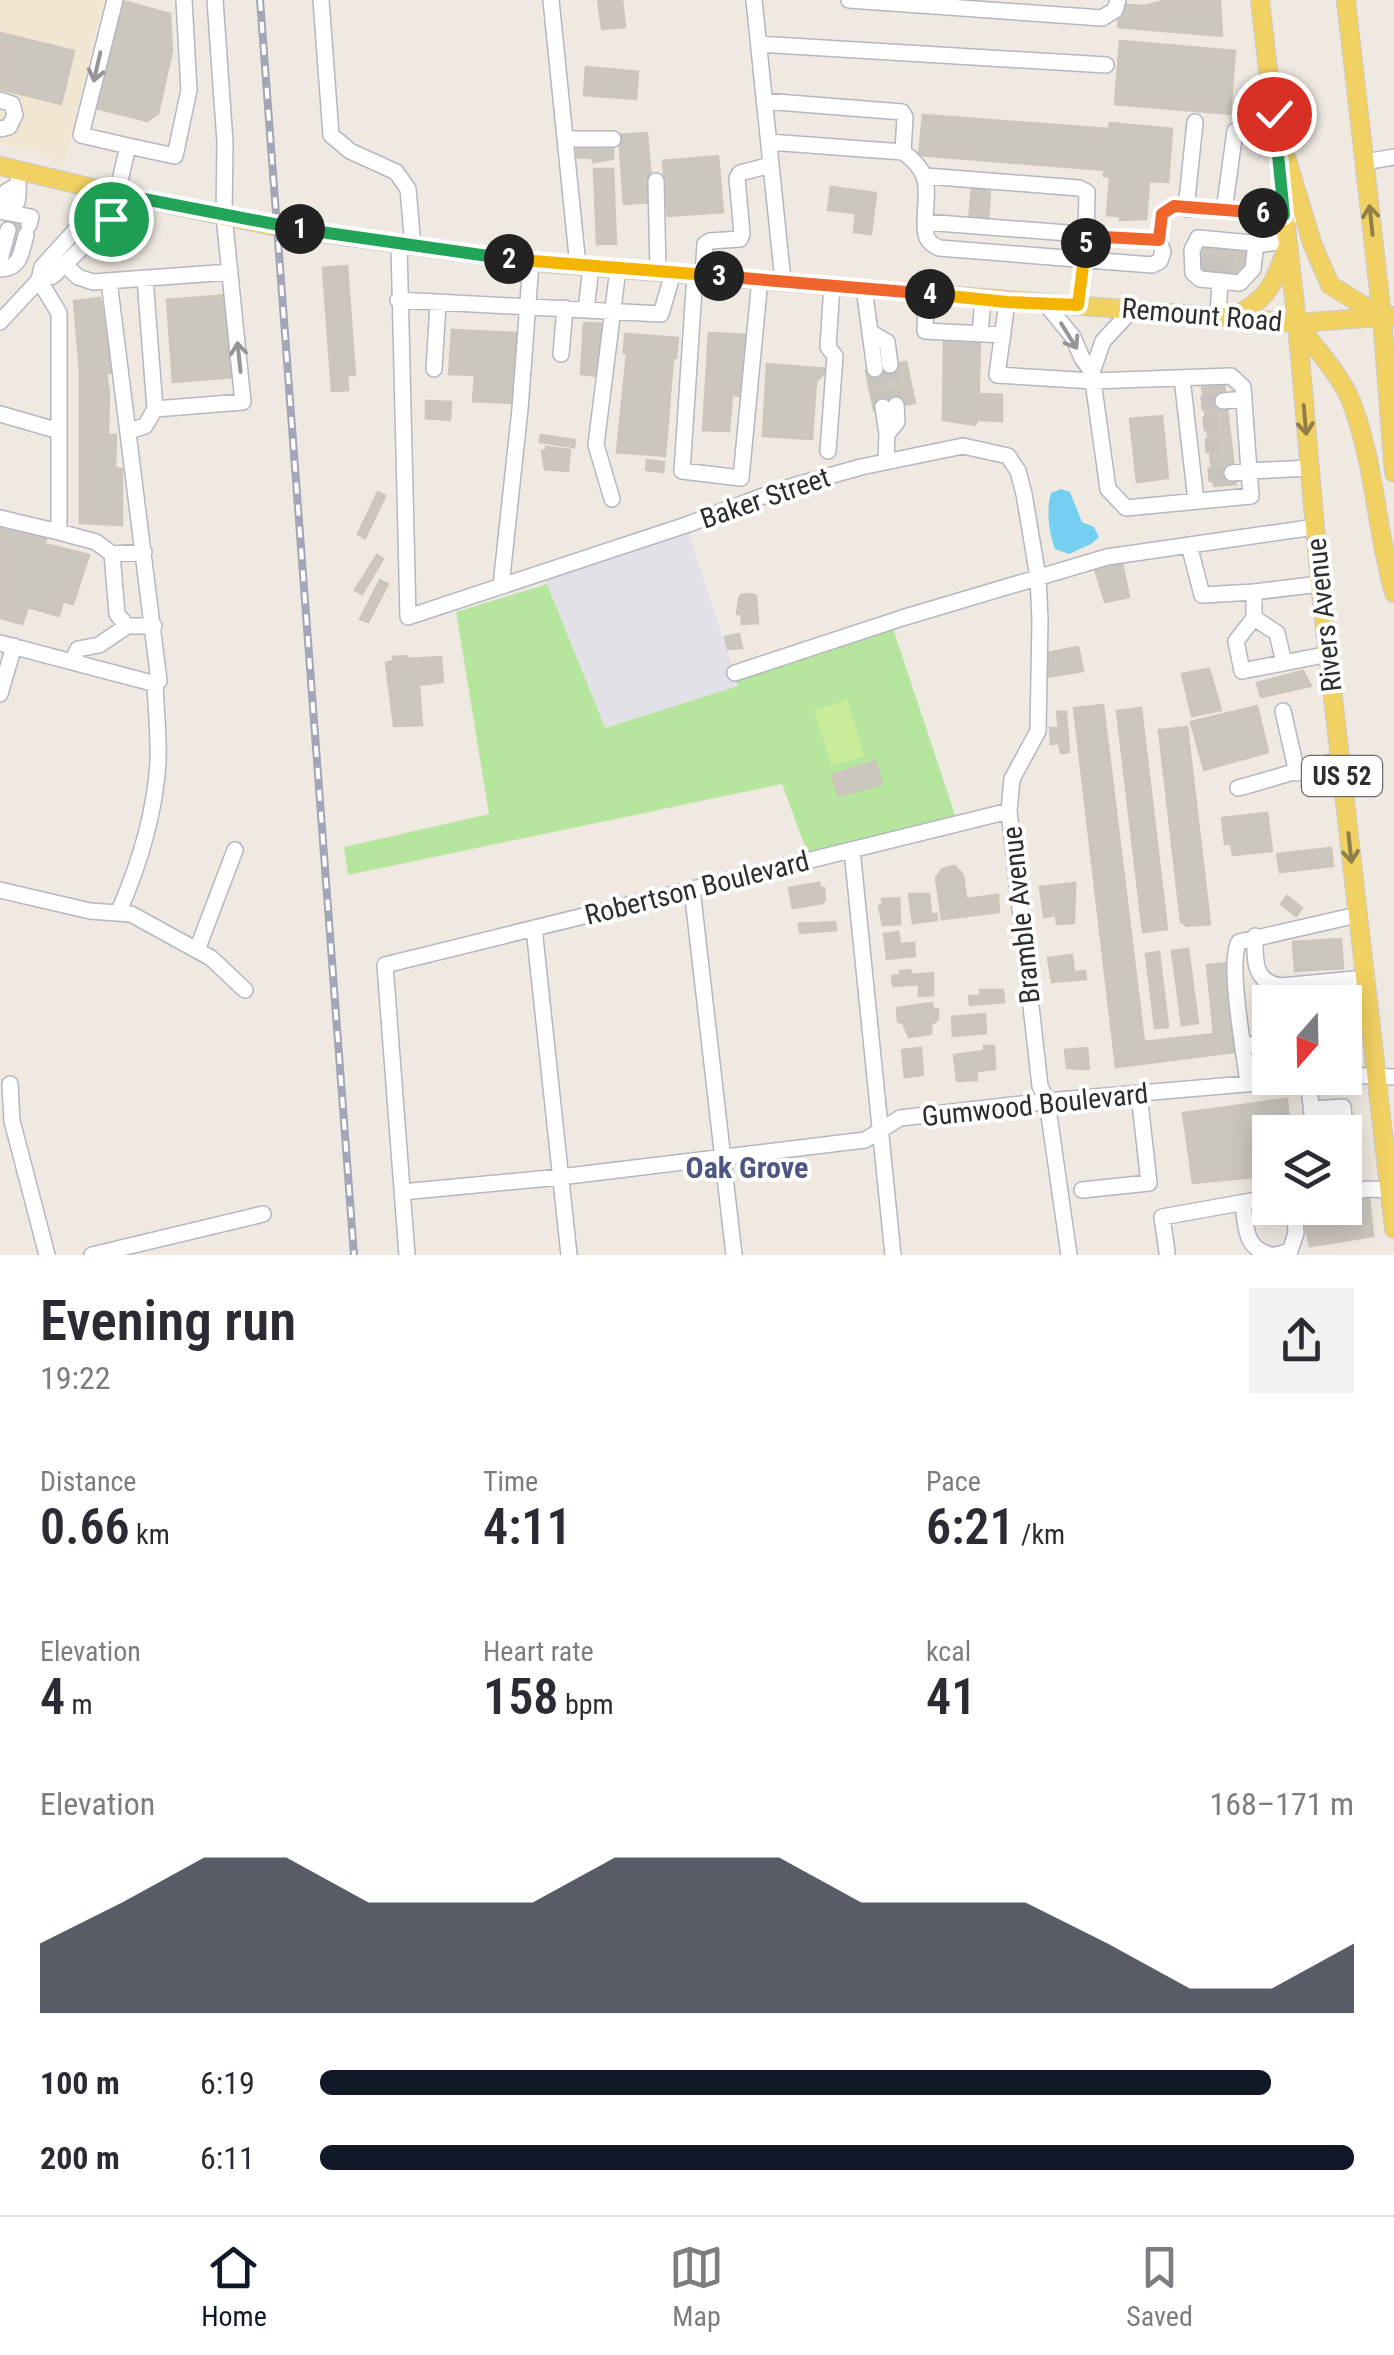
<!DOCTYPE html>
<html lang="en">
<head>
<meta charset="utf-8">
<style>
	:root { --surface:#fff; --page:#f2f2f3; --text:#2b2b33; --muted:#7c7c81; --line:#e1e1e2; --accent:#111827 }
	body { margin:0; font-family:"Roboto Condensed",sans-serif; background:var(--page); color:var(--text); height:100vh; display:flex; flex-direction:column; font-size:38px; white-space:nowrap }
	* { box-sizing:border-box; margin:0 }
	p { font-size:32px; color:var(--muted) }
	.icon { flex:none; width:55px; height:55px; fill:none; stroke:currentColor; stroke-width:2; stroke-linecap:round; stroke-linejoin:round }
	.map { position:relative; height:1255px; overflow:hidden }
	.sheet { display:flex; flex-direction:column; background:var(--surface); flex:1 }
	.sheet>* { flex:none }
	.needle { width:65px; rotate:200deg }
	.tools { position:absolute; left:1252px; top:985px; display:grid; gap:20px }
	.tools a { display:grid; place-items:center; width:110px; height:110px; border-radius:0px; background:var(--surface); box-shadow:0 5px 25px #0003; font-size:50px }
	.pin { position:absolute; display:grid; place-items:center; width:85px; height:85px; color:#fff; margin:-42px; border:5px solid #fff; border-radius:50%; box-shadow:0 2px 10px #0007 }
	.km { position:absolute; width:50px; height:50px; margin:-25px; border-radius:50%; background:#222; color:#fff; font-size:28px; line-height:50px; text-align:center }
	.round { display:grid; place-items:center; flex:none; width:105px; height:105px; border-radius:0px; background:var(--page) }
	.headline { display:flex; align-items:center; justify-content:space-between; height:170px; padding:0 40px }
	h1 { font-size:55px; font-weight:600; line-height:75px }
	.metrics { display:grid; grid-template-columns:repeat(3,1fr); gap:15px; height:170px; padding:10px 40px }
	.metrics div { display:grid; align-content:center }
	.metrics b { font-size:50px; font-weight:600 }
	.metrics small { font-size:28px; font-weight:400 }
	.metrics p { font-size:28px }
	.chart { height:280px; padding:20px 40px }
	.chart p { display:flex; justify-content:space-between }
	.chart svg { width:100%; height:180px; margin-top:10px; fill:var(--accent); opacity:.7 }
	ul { padding:0 40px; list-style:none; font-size:32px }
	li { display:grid; grid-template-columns:160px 120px 1fr; align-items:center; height:75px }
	li i { height:25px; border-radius:12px; background:var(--accent) }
	.menu { display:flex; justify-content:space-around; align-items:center; height:140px; border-top:2px solid var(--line); background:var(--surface); font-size:28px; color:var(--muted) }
	.menu a { display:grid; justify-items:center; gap:5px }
	.menu .active { color:var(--accent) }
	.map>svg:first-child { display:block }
	.industrial { fill:#e3e1e8 }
	.education { fill:#f0e6d1 }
	.green { fill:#b6e59e }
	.pitch { fill:#c9ec9a }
	.water { fill:#75cff0 }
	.building { fill:#cbc7bf; stroke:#cbc5ba; stroke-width:2.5 }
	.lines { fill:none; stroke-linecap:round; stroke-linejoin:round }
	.minor-tunnel { stroke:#c8c4bd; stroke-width:15; stroke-dasharray:15 8; stroke-linecap:butt }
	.minor-casing { stroke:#b4b7c1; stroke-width:18 }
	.major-casing { stroke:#c9c9c9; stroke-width:20 }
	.minor { stroke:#fff; stroke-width:15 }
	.major { stroke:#f2d163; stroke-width:18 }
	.rail-casing { stroke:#a3a6b8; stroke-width:8 }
	.rail { stroke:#fff; stroke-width:4; stroke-dasharray:11; stroke-linecap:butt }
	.oneway { stroke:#969696 }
	.oneway2 { stroke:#908048 }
	.split-1-casing { stroke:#fff; stroke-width:20 }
	.split-2-casing { stroke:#fff; stroke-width:20 }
	.split-3-casing { stroke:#fff; stroke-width:20 }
	.split-4-casing { stroke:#fff; stroke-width:20 }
	.split-5-casing { stroke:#fff; stroke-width:20 }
	.split-6-casing { stroke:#fff; stroke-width:20 }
	.split-7-casing { stroke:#fff; stroke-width:20 }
	.split-1 { stroke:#22a559; stroke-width:12 }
	.split-2 { stroke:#22a559; stroke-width:12 }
	.split-3 { stroke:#f5b400; stroke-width:12 }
	.split-4 { stroke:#f0652b; stroke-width:12 }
	.split-5 { stroke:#f5b400; stroke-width:12 }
	.split-6 { stroke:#f0652b; stroke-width:12 }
	.split-7 { stroke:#22a559; stroke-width:12 }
	.labels { text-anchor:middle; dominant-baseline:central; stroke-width:8; stroke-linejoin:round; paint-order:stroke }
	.shield { fill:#fff; stroke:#6d6d6d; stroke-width:2.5 }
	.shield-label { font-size:25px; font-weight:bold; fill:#2e2e2e }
	.street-label { font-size:28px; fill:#2e2e2e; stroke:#fff }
	.neighbourhood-label { font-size:30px; font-weight:bold; fill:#4d5680; stroke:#fff }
</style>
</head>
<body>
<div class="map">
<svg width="1394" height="1255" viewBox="0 0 1394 1255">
	<rect width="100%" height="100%" fill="#efe9e1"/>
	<path class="industrial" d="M686 525 739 686 604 728 542 571Z"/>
	<path class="education" d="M0 0H104L63 168 41 153 0 144Z"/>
	<path class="green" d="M547 584 605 728 738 686 735 673 891 622 958 824 810 860 782 784 348 875 344 847 489 814 456 612Z"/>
	<path class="pitch" d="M848 700 864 757 831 765 814 710Z"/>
	<path class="water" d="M1061 489 1070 492 1082 522 1094 527 1099 537 1091 544 1069 554 1055 549C1049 532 1046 511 1051 493Z"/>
	<path class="building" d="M119 0 170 14 172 51 158 114 147 121 92 107Z
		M598 0H622L625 27 602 29Z
		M1168 0 1220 1 1222 36 1118 27 1120 4 1143 6Z
		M0 33 74 51 61 104 0 89Z
		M1120 41 1235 51 1230 114 1115 104Z
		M586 67 638 72 636 99 584 95Z
		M923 115 1109 129 1110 123 1172 129 1168 182 1149 181 1146 219 1120 220V216L1107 215 1110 177 1104 176 1105 170 919 155Z
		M647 133 653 202 624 204 619 135Z
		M577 141H613V159L593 162 592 158 577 157Z
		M718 156 723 212 668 216 663 161Z
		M594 169H613L616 244H597Z
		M831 187 876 193 871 234 854 232 856 213 828 210Z
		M972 188 990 190 988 222 969 220Z
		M15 220 34 228 16 260 7 258 4 228 5 221 14 223Z
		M1198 248 1246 251 1245 273 1197 270Z
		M347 266 355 375H347L348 390 332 391 323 268Z
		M227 295 233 377 173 382 167 300Z
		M100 298 112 373H106L109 393 108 435H116L115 468 122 469V525L80 523V370L74 301Z
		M584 323 604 324 598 376 581 374Z
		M452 330 516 333 513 403 473 401 475 375 449 374Z
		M709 333 747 335 743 396 732 395 729 431 703 430Z
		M625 334 678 338 676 358H673L665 456 617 452 627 354 624 353Z
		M944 338 980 339 978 420 975 425 943 420Z
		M906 362 915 403 874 410 866 371Z
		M767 364 829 369 816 381 812 439 763 436Z
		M1224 384 1236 484 1214 486 1202 386Z
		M981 394 1002 395V421L980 420Z
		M426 401 451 402 450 420 426 418Z
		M1162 416 1168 478 1137 482 1130 419Z
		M541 435 575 440 574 447 540 442Z
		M546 447 570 450 568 471 545 469 542 451 546 452Z
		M647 460 664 462 663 472 646 470Z
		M378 492 385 496 365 538 358 534Z
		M0 523 47 536 45 544 89 555 73 604 63 601 59 616 28 607 22 624 0 618Z
		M377 555 383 559 362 594 355 590Z
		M1121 559 1129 597 1105 602 1094 566Z
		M380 580 388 584 368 622 360 619Z
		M752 594 756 596 758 623 742 624 741 614H737L739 599 741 595Z
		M739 634 742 648 728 649 725 637Z
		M1078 647 1083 671 1046 677 1043 654Z
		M406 656V659L441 657 443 682 419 685 422 725 394 726 386 663 393 661V657Z
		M1209 669 1221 710 1192 716 1182 674Z
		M1303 671 1311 686 1261 697 1257 683Z
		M1103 705 1144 1042 1214 1034 1207 965 1226 963 1235 1052 1116 1067 1074 708Z
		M1257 706 1268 752 1204 770 1191 722Z
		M1141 708 1167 929 1143 932 1117 711Z
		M1057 712H1066L1069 752 1061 753 1059 743 1051 744 1050 728H1059Z
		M1187 727 1210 924 1187 926 1181 922 1159 730Z
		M875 761 882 784 839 796 832 775Z
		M1267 813 1272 851 1233 855 1231 844H1225L1222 818Z
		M1331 848 1333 866 1280 872 1277 854Z
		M955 866 963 875 966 899 998 895 999 912 942 919 936 878 942 869Z
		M819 883 820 888H824L825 900 822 903 793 908 789 888Z
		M1075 883 1074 923 1057 924 1056 915 1044 917 1040 887Z
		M909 894H929L931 914H937V920L913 923Z
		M1287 896 1302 908 1296 916 1281 904Z
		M899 898 900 924 883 925 879 906 883 905 882 899Z
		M835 922 836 930 800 933 799 924Z
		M898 932 900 944 914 943 915 956 887 959 884 934Z
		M1341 939 1343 968 1295 971 1293 942Z
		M1188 949 1198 1023 1182 1025 1172 951Z
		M1159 952 1168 1027 1155 1028 1146 954Z
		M1072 955 1074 972 1085 971 1086 979 1052 982 1048 958Z
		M910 970 911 975 933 973V995L919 996V984L893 986 892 976 901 975 900 971Z
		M980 990H1003L1004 1002 970 1005 969 996H981Z
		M932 1003 933 1009H938V1019L931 1025V1034L909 1037 903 1023 898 1022 897 1008Z
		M1270 1008V1029L1261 1030 1258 1009Z
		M985 1014 986 1033 953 1036 952 1017Z
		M984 1046H994L995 1069 977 1071V1080L957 1081 954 1055 984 1051Z
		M921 1048 923 1075 905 1077 902 1050Z
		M1087 1048 1089 1069 1067 1068 1065 1050Z
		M1287 1099 1290 1132H1270V1157L1254 1158 1256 1177 1193 1183 1183 1113Z
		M1369 1199 1373 1236 1310 1246 1302 1211 1345 1208V1201Z"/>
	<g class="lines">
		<path class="minor-tunnel" d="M1210 270 1212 249
			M1225 271 1227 250
			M890 365 896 405
			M875 369 883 407
			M1201 403 1223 401
			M1203 424 1225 422
			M1205 446 1228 444
			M1208 475 1232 473"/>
		<g class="minor-casing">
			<path id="minor" d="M115 0 81 135 128 146
				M321 0 331 135 350 151 396 172 408 189 413 246
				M551 0 578 266
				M754 0 783 281
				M849 0 1102 18 1115 10 1118 0
				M759 44 1106 65
				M0 100 12 104 15 115 9 127 0 129
				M764 101 902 112 905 117 903 152
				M565 139H613
				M769 142 903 152C933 174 926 188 925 222L1159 240 1161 214 1174 207 1294 215
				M1365 162 1394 157
				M926 176 1079 188 1087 192 1086 236 1078 305
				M656 181 658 272
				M16 186 6 192 4 200 9 207 17 202C20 191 16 183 20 171
				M1186 209 1195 122
				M0 211 31 217 29 225
				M1224 211 1235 131
				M925 222C925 236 926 242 939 248L1152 265 1160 261 1163 252 1159 240
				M1256 243 1253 269 1240 283 1200 279 1193 273 1192 250 1198 238 1263 244 1287 241
				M399 244 408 617 686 525 779 490 861 467 963 446 1008 456 1018 471 1024 494 1038 577 1040 620 1038 731 1012 779 1009 811 1040 1086 1047 1101 1069 1255
				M0 260 8 230
				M64 264 78 277 93 282 230 272
				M0 269C21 269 21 252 26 235
				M695 274 682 471 741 478 760 279
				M703 275 705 244 710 241 740 239 742 234 737 178 740 173 771 165
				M39 280 53 276 111 219 128 146 175 156 189 90 184 0
				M864 288 875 369
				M926 293 925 331 1003 335
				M398 300 586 310 591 267
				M1007 302 997 375 1093 381 1108 489 1126 508 1251 496 1249 471 1232 473
				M1044 302 1073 337 1082 358 1092 372 1093 381 1231 376 1243 387 1249 471 1310 468
				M586 310 661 314 673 273
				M1218 316 1220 281
				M0 322 39 280 42 267 92 212 118 194
				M870 332 887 342 890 365
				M980 334 983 299
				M561 354 565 308
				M434 369 438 304
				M1092 372 1103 341 1132 310
				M1182 378 1196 501
				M1223 401 1244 399
				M883 407 887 434 886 461
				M155 409 243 402 224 216 225 142 215 0
				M0 414 59 431
				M129 431 145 426 155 409 145 278
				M887 434 897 422 896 405
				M828 451 835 356 828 347 832 285
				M612 499 596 445 618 269
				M0 518 59 532V313L39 280
				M59 532 96 542 112 554 144 552
				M1189 545 1202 595 1254 592
				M112 554 117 614 127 626
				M501 586 520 409 531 262
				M1254 618 1236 641 1242 671 1329 654
				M0 643 152 683 159 681 109 281
				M72 662 78 649 99 645 127 626H154
				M1284 663 1277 633 1254 618V592L1320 584
				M735 673 902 618 1107 557 1315 527
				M0 694 14 646
				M1283 711 1297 773
				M1238 788C1273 779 1306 767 1340 760
				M852 850 893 1255
				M692 889 734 1255
				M0 890 90 911 131 914 211 958 245 990
				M119 911C139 865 155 813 158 762 159 736 156 709 155 684
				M534 928 569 1255
				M1255 936C1255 960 1253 982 1281 986L1365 978
				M197 950 235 850
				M1345 1029 1370 1024
				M1244 1046 1270 1042
				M1345 1075 1394 1077
				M1308 1078 1314 1132
				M1248 1083C1245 1056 1227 962 1239 942L1357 915
				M10 1084 12 1121 47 1255
				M1311 1109 1343 1107 1348 1159H1345
				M1082 1190 1149 1183 1139 1094
				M402 1192 560 1177 865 1140 900 1118 1047 1101 1316 1078
				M1345 1194 1367 1189 1389 1190
				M1243 1203C1246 1227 1244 1248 1271 1255
				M1167 1252 1162 1217 1251 1201 1270 1202
				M92 1255 263 1214
				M407 1255 385 965 1009 811
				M1276 1255 1290 1251 1296 1233 1294 1208"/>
		</g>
		<g class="major-casing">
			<path id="major" d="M1260 0 1297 323 1320 584 1394 1229
				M1346 0 1382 317 1394 473
				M1287 160 1312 243 1330 285 1382 317
				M0 166 118 194 278 227 531 262 1297 323 1394 316
				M1233 316C1266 302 1275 283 1286 250
				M1297 323C1314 347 1340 374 1351 401 1375 463 1376 530 1394 593"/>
		</g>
		<use href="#minor" class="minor"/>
		<use href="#major" class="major"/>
		<g class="rail-casing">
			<path id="rail" d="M260 0 354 1255"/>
		</g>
		<use href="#rail" class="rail"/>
	</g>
	<defs><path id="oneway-shaft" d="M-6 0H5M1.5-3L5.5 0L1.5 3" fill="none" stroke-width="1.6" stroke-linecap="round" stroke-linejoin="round" transform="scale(2.5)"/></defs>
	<g class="oneway">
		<use href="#oneway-shaft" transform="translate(97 67) rotate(103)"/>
		<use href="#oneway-shaft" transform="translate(1069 336) rotate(58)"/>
		<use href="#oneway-shaft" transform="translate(239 357) rotate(-96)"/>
	</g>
	<g class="oneway2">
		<use href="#oneway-shaft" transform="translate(1371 220) rotate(-96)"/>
		<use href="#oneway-shaft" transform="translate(1305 420) rotate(85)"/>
		<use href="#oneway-shaft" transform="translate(1350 848) rotate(84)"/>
	</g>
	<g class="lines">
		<g class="split-1-casing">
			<path id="split-1" d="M111 219 118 194 300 229"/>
		</g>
		<g class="split-2-casing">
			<path id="split-2" d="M300 229 509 259"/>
		</g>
		<g class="split-3-casing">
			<path id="split-3" d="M509 259 719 276"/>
		</g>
		<g class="split-4-casing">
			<path id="split-4" d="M719 276 930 294"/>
		</g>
		<g class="split-5-casing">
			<path id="split-5" d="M930 294 1007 302 1078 305 1086 243"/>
		</g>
		<g class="split-6-casing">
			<path id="split-6" d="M1086 243V236L1159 240 1162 214 1174 206 1263 213"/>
		</g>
		<g class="split-7-casing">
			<path id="split-7" d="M1263 213 1284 215 1274 114"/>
		</g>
		<use href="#split-1" class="split-1"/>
		<use href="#split-2" class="split-2"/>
		<use href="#split-3" class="split-3"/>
		<use href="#split-4" class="split-4"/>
		<use href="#split-5" class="split-5"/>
		<use href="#split-6" class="split-6"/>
		<use href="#split-7" class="split-7"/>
	</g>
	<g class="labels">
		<rect class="shield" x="1302" y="756" width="80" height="40" rx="8"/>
		<g class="shield-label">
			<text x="1342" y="776">US 52</text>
		</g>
		<g class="street-label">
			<text transform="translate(1202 315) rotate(5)">Remount Road</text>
			<text transform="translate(765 498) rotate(-19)">Baker Street</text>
			<text transform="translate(1324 615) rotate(-96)">Rivers Avenue</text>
			<text transform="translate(697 888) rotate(-14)">Robertson Boulevard</text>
			<text transform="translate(1021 915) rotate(-96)">Bramble Avenue</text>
			<text transform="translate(1035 1105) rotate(-6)">Gumwood Boulevard</text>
		</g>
		<g class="neighbourhood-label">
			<text x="747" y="1167">Oak Grove</text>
		</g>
	</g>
</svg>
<div class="tools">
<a><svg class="needle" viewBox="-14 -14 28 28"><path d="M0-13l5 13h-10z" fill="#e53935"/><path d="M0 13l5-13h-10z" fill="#7c7c81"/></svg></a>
<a><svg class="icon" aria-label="layers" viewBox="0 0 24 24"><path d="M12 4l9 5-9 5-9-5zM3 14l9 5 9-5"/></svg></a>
</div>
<div class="pin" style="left:111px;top:219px;background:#1e9e55"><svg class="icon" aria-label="arrive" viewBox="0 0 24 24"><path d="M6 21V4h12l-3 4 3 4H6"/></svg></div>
<div class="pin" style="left:1274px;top:114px;background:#d93025"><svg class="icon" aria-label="check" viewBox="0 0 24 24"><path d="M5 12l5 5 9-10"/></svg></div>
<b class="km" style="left:300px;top:229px">1</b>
<b class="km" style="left:509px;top:259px">2</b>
<b class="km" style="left:719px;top:276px">3</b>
<b class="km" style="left:930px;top:294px">4</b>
<b class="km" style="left:1086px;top:243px">5</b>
<b class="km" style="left:1263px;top:213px">6</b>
</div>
<section class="sheet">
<div class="headline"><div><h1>Evening run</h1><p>19:22</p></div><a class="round"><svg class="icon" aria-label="share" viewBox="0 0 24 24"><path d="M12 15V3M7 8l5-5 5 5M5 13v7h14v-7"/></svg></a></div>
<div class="metrics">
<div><p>Distance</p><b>0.66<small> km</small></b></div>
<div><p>Time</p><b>4:11</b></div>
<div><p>Pace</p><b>6:21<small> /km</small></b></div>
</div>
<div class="metrics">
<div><p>Elevation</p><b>4<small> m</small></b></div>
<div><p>Heart rate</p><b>158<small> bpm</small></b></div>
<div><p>kcal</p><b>41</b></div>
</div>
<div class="chart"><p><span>Elevation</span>168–171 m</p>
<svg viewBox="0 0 160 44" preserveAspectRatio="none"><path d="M0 44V27L10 17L20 6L30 6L40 17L50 17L60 17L70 6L80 6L90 6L100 17L110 17L120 17L130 27L140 38L150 38L160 27V44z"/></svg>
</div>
<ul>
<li><b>100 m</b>6:19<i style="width:92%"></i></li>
<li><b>200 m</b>6:11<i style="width:100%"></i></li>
</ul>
</section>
<nav class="menu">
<a class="active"><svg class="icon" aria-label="home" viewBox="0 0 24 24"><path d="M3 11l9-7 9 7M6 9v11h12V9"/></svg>Home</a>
<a><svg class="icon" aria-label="map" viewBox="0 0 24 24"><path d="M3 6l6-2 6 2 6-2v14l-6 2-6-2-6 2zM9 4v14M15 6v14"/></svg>Map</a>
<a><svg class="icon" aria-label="saved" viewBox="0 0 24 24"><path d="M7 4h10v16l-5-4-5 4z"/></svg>Saved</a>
</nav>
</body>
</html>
